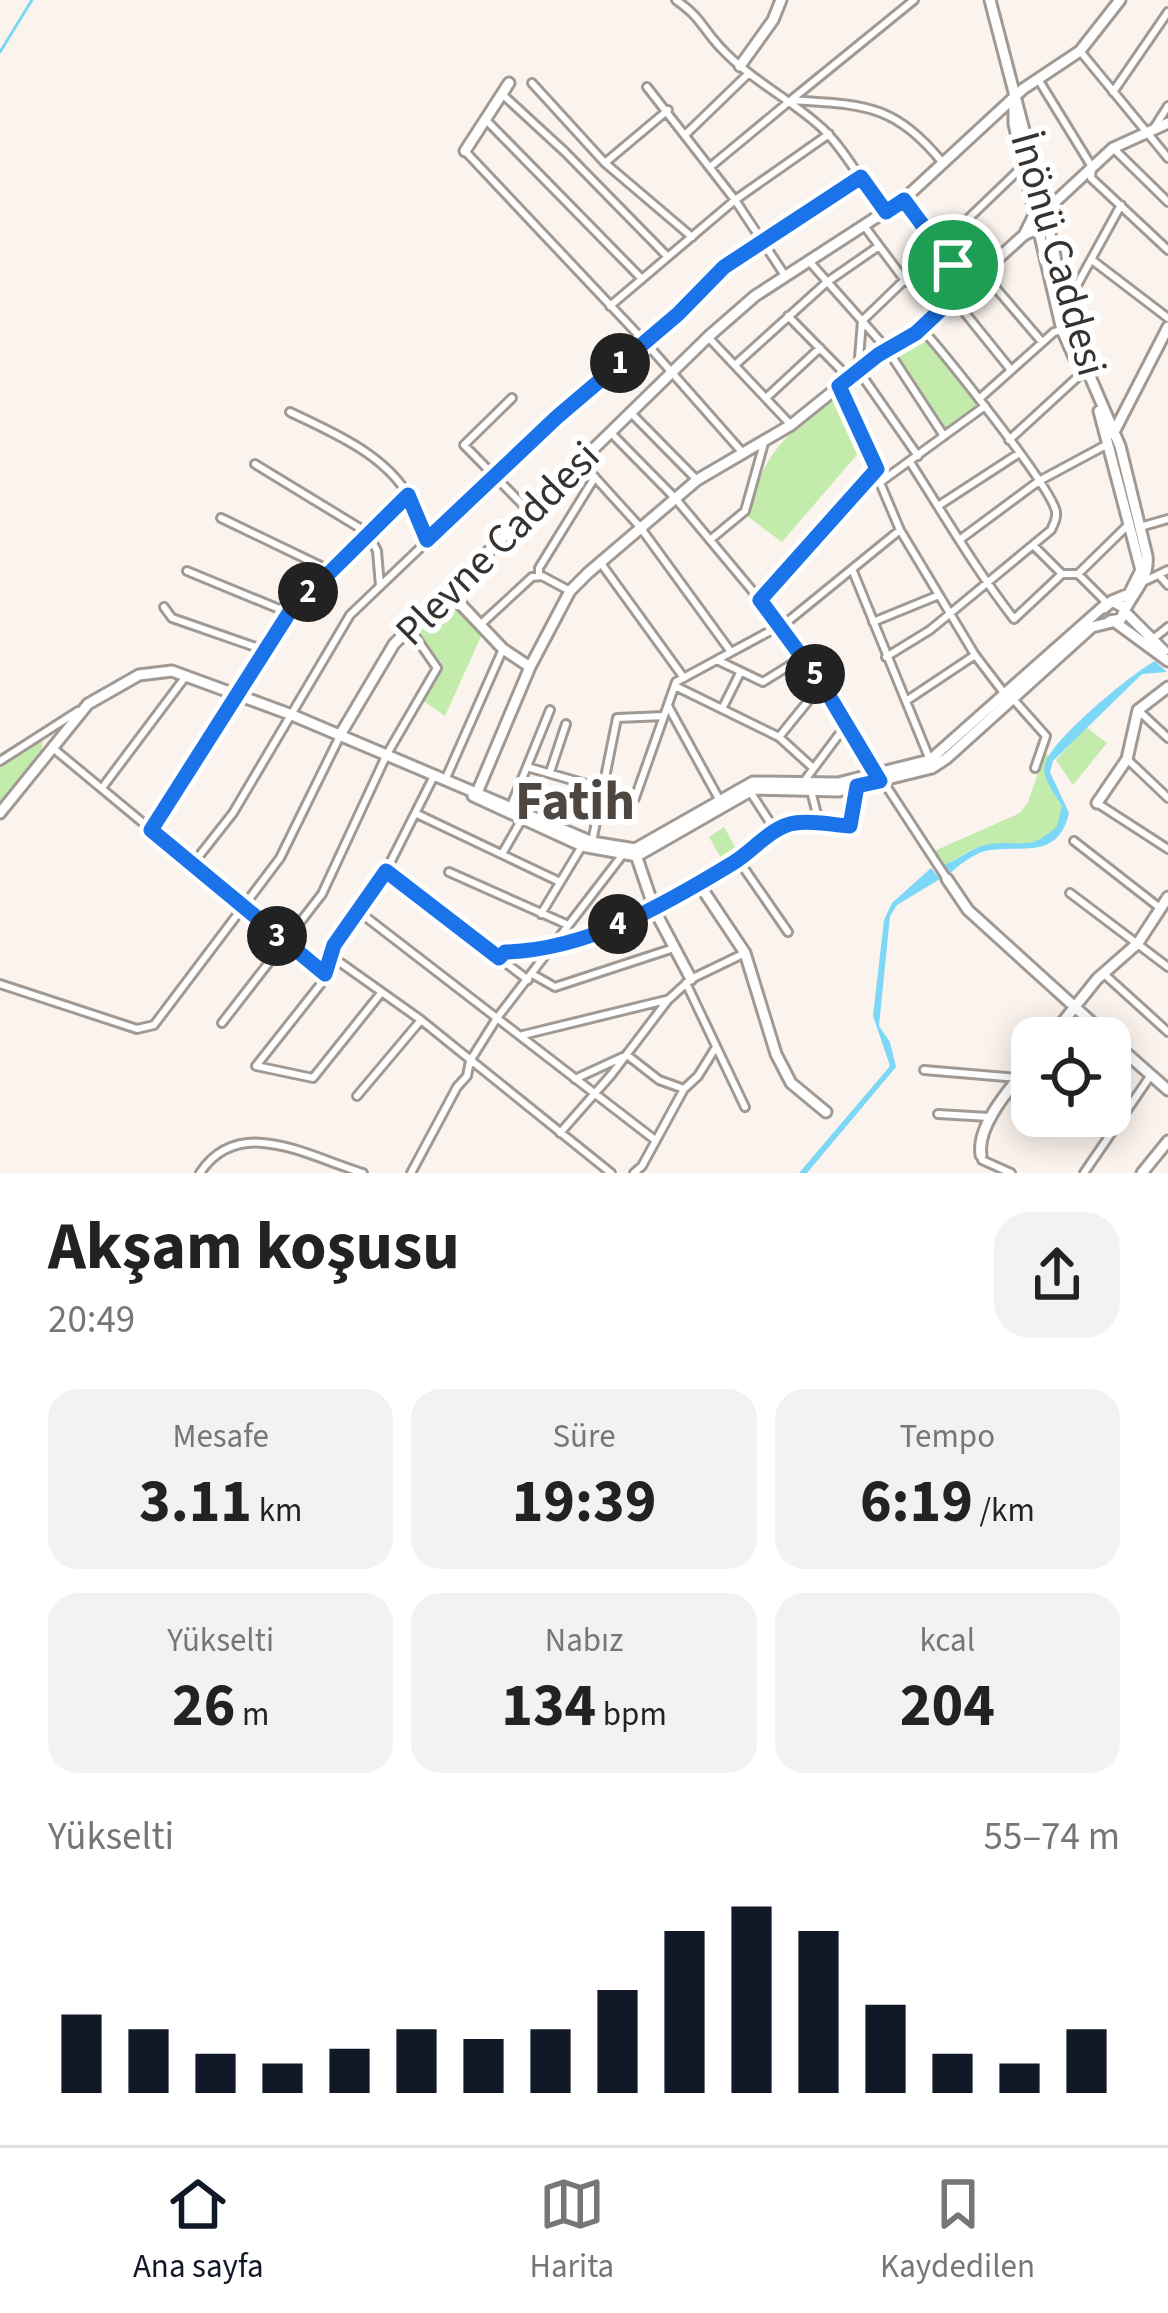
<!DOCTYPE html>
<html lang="tr">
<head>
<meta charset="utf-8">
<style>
	:root { --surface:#fff; --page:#f2f2f2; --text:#222; --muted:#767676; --line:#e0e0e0; --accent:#111827 }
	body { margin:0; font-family:"Source Sans 3",sans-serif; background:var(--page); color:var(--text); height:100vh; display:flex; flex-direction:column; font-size:45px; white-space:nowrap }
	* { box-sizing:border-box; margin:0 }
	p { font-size:39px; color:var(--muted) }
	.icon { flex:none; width:66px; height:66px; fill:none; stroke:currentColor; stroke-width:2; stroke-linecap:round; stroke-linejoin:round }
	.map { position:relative; height:1173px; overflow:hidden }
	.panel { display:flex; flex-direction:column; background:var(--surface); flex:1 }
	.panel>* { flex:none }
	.tools { position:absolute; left:1011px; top:1017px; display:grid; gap:24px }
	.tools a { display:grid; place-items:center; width:120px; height:120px; border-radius:24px; background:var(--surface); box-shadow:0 6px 30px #0003; font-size:60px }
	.pin { position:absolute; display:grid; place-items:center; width:102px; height:102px; color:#fff; margin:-51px; border:6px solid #fff; border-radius:50%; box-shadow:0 3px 12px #0007 }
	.km { position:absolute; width:60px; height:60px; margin:-30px; border-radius:50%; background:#222; color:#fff; font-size:33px; line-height:60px; text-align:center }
	.round { display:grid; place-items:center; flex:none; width:126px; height:126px; border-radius:36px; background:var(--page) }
	.overview { display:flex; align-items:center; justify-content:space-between; height:204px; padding:0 48px }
	h1 { font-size:66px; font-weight:700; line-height:90px }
	.stats { display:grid; grid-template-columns:repeat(3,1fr); gap:18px; height:204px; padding:12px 48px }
	.stats div { display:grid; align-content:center; border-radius:30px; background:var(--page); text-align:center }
	.stats b { font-size:60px; font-weight:700 }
	.stats small { font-size:33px; font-weight:400 }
	.stats p { font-size:33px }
	.chart { height:336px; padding:24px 48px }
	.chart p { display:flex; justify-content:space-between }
	.chart svg { width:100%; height:216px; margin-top:12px; stroke:var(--accent); stroke-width:6 }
	.tab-bar { display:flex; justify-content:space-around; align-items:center; height:168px; border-top:3px solid var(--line); background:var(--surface); font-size:33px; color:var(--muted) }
	.tab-bar a { display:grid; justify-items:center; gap:6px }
	.tab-bar .current { color:var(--accent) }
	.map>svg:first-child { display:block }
	.green { fill:#c3ecac }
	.water { fill:#7dd7f7 }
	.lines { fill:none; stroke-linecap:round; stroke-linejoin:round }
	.stream { stroke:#7dd7f7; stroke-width:3 }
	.street-casing { stroke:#a19a94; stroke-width:12 }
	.secondary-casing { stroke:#a19a94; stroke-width:15 }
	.street { stroke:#fff; stroke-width:6 }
	.secondary { stroke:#fff; stroke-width:9 }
	.route-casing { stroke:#fff; stroke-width:24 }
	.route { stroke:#1a73e8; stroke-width:15 }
	.labels { text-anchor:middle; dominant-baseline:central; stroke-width:12; stroke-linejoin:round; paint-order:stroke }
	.street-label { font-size:42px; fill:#353230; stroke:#fff }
	.district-label { font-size:54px; font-weight:bold; fill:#4d4641; stroke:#fff }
</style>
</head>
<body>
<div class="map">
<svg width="1168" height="1173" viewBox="0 0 1168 1173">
	<rect width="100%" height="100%" fill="#fbf3ed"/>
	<path class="green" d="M925 335 980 407 947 431H943L893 356Z
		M831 397 840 404 861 450 782 542 747 516C766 448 781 443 831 397Z
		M451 599 483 632 445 716 422 700 441 662 414 630Z
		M1086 727 1107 743 1073 785 1056 760Z
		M43 735 41 756 0 802V763Z
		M1045 753 1049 756C1038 775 1052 789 1062 806 1064 855 1006 840 976 848 964 852 954 862 941 866L932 852 1020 813 1028 802Z
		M724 827 740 856 725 865 709 837Z"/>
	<path class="water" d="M1155 661 1167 672 1142 674 1053 761 1050 772 1069 813C1058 860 1023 845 990 850 975 852 959 865 948 875L941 866C957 861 969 849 985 845 1019 838 1028 854 1057 826L1062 806C1055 794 1041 778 1045 764 1052 739 1131 674 1155 661Z
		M931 868 940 879 897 905 890 916 879 1026 890 1042 896 1067 807 1173H799L890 1066 873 1016 884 920 892 903Z"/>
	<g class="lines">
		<path class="stream" d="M0 52 32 0"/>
		<g class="street-casing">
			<path id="street" d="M676 0C703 19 700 26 720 47 750 80 791 99 823 129 848 153 863 187 886 212
				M1080 51 1168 158
				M1038 79 1092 167 1091 178 1168 250
				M532 83 605 163 692 237
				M647 87 735 200 786 277
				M1113 92 1168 12
				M502 94 565 152 666 255
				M791 100 914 0
				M485 119 642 279
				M1154 128 1168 106
				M686 134 748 74
				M1113 148 1168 202
				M465 151 645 342 742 452
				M606 162 668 110
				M710 167 791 100C865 105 893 103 943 163
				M903 200 967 285
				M865 227 906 282
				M808 260 887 349 944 436
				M1092 260 1168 318
				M982 272 1042 342
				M953 298 1011 370
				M610 306 735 200 829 134
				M1065 307 1121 205
				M788 316 849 378
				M708 337 791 425
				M735 365 827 282 879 246
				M839 386 900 530 975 655 1004 693
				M512 398 464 445 530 512
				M766 398 820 348
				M979 399 1054 332 1062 330
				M290 412C332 432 384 454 408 495 416 509 421 526 427 540
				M631 413 697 480
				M611 433 675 498 781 625 947 879
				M1009 440 1082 373
				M918 456 858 370 862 321 1023 166
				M581 462 640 527 731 652
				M910 462C944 515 976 570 1014 619L1062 574
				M255 464 368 533 377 551 380 586
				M882 481 985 406
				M938 506 1018 454
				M221 518 329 570 408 495
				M1140 527 1168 519
				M962 538 1039 481 1106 445
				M710 540 745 511 764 443
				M1033 545 1062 574H1078L1107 603
				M600 562 684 678
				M852 569 930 760
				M187 571 289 613
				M1078 574 1128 525
				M1159 575 1168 585
				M539 576V568L595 477
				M1145 581 1168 570
				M760 600 877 469
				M164 607 172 618 264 650
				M873 622 939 595
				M480 625 532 577 542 576 570 591
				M1153 639 1168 627
				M886 657 930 630 1051 530C1054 523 1057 519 1056 512 1053 489 943 352 921 328
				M717 660 763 682 803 657
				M675 686 779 737 812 767
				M1013 699 1046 736 1035 768
				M906 701 975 655
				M668 706 719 799
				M722 709 740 673
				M1140 712 1168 738
				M779 737 822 684
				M54 749 324 973
				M1127 759 1168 798
				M0 761 78 711
				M527 767 635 798 676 682 787 622 900 530
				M550 772 566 724
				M446 778 503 649
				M802 784 846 725
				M102 788 186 676
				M811 791 819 822
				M751 793 775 830
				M1097 803 1168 849
				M511 806 550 710
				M417 814 560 882
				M151 830 289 613 329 570
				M1074 841 1160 908
				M592 842 617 718 664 716
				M502 854 522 819
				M739 861 788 932
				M192 865 233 813 350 615 557 417 678 314 724 267 861 177
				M386 871 528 980
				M449 872 566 924
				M1070 893 1168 967
				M358 911 655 1140
				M541 914 582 846
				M550 948 655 911 753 850 775 830 793 823 850 827 857 786
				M331 956 421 1020 611 1173
				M499 958 505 952 547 951
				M532 974 555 987 674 948
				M1104 974 1168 1032
				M686 983 745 1107
				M0 984 137 1029 154 1025 280 858 340 736
				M381 993 313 1078 256 1066 320 985 334 945 386 871 433 778
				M222 1023 322 894 387 754 437 668 410 629
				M523 1035 666 1000
				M924 1070 1019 1078
				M575 1079 627 1055 659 1080 684 1089 698 1076 716 1047
				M357 1096 421 1020
				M938 1114 989 1117
				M560 1133 611 1075 668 1000 691 979 745 953
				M981 1155 982 1160 1011 1173
				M200 1173C239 1114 307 1156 363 1173
				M411 1173 457 1087 467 1076 470 1061 497 1018 624 853
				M634 1173 642 1166 684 1089
				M1084 1173 1151 1075"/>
		</g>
		<g class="secondary-casing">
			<path id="secondary" d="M990 0 1044 207 1073 337 1120 446 1147 556C1150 582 1128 596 1121 619L1110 621
				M740 66 773 20 781 0
				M1014 106V124L1062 330 1074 357
				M465 151 509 83
				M1056 201 1113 148 1168 123
				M1056 201 1048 223 1024 235 1035 213Z
				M1099 411 1141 570 1129 594 1112 601
				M1113 434 1168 327
				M448 591 503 649 530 667
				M1104 608 1112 601 1123 607
				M1125 612 1164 651
				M1115 622 1168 661
				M340 735 394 644 708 337 755 296 903 200 1023 89 1080 51 1120 0
				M476 795 530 667 570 591 588 573 697 480 791 425 878 355 916 333 1024 235
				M473 796 582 846 637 856 754 789 839 791 932 768 947 758 1092 627 1112 622
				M1097 803 1127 759 1138 710 1168 687
				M0 813 88 704 139 675 172 671 292 715 592 842 635 849 753 782 838 783 930 760 1105 605
				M636 855 655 911 691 979
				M947 879 968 910 1109 1038
				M699 884 745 953 776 1054 791 1083 826 1112
				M1050 1038 1097 979 1138 943 1168 897
				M1110 1039 1168 1090
				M981 1155C976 1124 1014 1084 1032 1061
				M1142 1173 1168 1141"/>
		</g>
		<use href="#street" class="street"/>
		<use href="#secondary" class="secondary"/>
	</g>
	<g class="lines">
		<g class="route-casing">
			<path id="route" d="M861 177 886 212 904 200 967 285 916 333 878 355 839 386 877 469 760 600 822 684 880 781 857 786 850 826C832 825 812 820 795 823 772 826 753 851 733 863 664 905 587 950 505 952L499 958 386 871 334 945 325 974 151 830 289 613 408 495 427 540 557 417 678 314 724 267Z"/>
		</g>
		<use href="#route" class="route"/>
	</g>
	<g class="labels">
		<g class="street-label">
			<text transform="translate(1058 254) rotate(74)">İnönü Caddesi</text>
			<text transform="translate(498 544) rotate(-45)">Plevne Caddesi</text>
		</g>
		<g class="district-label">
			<text x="575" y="802">Fatih</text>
		</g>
	</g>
</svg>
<div class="tools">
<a><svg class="icon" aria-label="locate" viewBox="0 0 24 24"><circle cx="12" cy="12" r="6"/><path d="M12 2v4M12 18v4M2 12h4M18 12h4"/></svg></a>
</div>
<div class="pin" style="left:953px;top:265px;background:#1e9e55"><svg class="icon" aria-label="arrive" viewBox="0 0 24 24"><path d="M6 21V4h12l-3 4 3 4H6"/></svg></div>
<b class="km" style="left:620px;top:363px">1</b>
<b class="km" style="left:308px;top:592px">2</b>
<b class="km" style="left:277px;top:936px">3</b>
<b class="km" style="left:618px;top:924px">4</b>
<b class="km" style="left:815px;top:674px">5</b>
</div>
<section class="panel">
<div class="overview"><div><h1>Akşam koşusu</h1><p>20:49</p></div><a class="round"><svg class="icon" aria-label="share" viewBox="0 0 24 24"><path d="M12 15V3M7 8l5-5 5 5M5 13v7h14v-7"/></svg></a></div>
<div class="stats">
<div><p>Mesafe</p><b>3.11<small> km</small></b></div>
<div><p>Süre</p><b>19:39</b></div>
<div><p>Tempo</p><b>6:19<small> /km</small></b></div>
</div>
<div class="stats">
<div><p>Yükselti</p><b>26<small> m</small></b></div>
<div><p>Nabız</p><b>134<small> bpm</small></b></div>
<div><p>kcal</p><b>204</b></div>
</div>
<div class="chart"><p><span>Yükselti</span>55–74 m</p>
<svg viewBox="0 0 160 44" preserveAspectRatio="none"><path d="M5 44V28M15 44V31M25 44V36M35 44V38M45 44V35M55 44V31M65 44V33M75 44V31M85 44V23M95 44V11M105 44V6M115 44V11M125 44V26M135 44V36M145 44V38M155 44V31"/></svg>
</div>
</section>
<nav class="tab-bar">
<a class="current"><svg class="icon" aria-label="home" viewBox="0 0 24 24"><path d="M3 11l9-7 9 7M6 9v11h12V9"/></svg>Ana sayfa</a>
<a><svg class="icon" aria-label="map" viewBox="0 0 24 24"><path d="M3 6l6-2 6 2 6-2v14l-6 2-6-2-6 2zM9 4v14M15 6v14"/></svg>Harita</a>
<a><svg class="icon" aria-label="saved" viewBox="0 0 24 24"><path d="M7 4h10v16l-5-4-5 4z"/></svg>Kaydedilen</a>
</nav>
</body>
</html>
